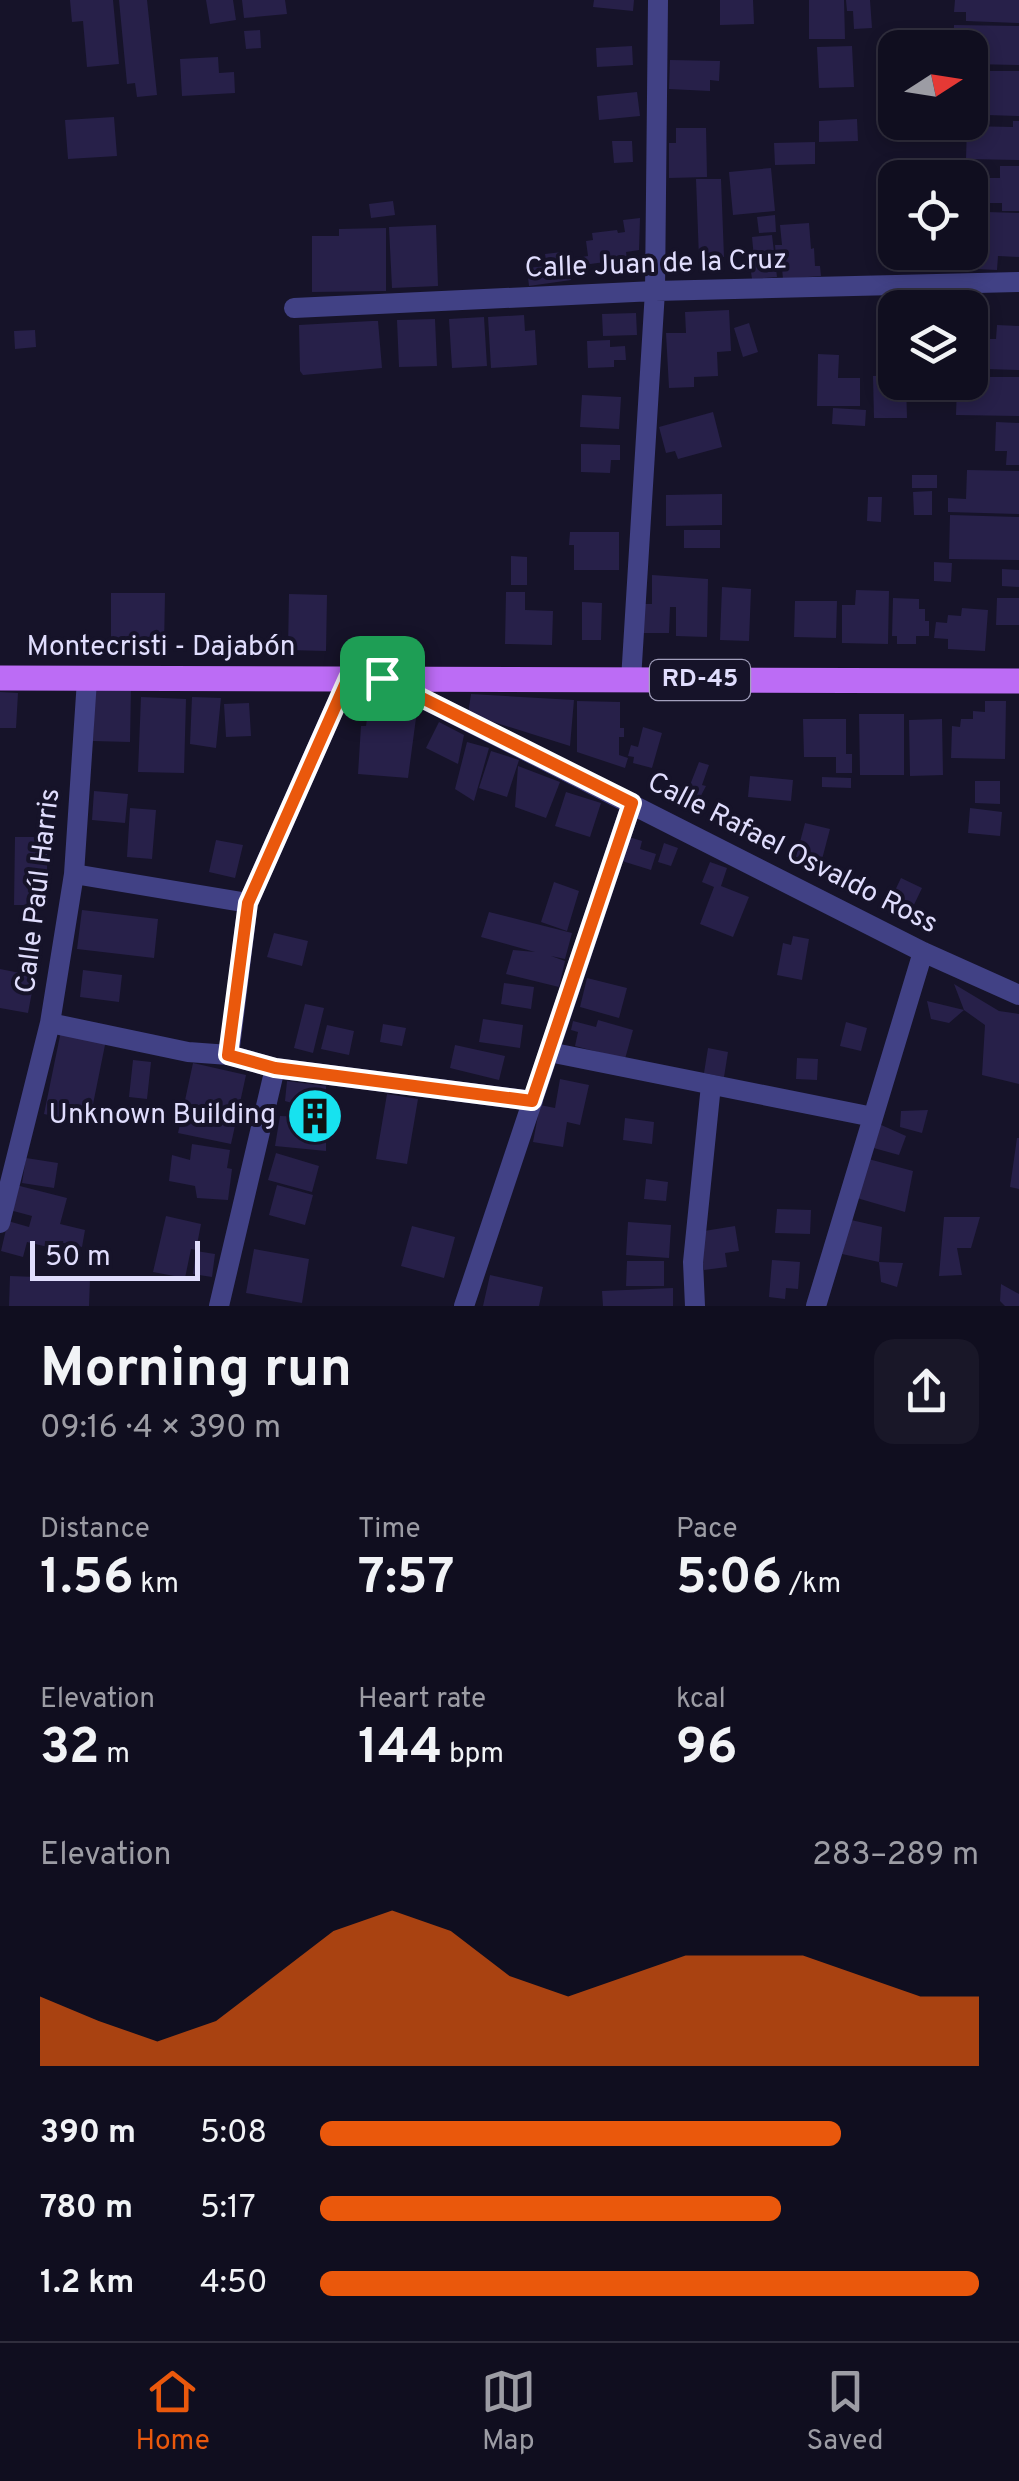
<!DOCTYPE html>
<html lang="en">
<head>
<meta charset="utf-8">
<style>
	:root { --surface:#100e1f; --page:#191728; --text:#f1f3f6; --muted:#9c9ca4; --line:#302e3d; --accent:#ea580c }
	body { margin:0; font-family:Overpass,sans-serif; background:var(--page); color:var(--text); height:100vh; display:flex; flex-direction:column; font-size:38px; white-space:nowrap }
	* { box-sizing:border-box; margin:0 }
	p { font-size:32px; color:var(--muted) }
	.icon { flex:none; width:55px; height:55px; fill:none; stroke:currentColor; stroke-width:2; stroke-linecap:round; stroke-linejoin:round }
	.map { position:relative; height:1306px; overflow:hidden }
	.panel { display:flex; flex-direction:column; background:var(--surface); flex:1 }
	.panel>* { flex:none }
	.needle { width:65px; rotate:78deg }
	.buttons { position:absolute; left:878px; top:30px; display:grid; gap:20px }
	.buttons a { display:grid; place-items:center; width:110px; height:110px; border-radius:20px; background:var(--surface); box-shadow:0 5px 15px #0003,0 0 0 2px var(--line); font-size:50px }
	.scale { position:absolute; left:30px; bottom:25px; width:170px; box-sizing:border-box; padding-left:10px; border:5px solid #e0ddfd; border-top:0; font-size:28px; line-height:35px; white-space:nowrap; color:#e0ddfd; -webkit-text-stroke:8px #161329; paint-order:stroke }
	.pin { position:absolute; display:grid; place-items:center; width:85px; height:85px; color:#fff; margin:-42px; border-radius:20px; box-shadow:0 5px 15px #0006 }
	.round { display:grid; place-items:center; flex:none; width:105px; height:105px; border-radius:20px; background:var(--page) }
	.summary { display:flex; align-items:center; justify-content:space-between; height:170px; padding:0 40px }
	h1 { font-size:55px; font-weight:700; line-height:75px }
	.stats { display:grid; grid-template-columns:repeat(3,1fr); gap:15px; height:170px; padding:10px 40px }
	.stats div { display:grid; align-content:center }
	.stats b { font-size:50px; font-weight:700 }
	.stats small { font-size:28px; font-weight:400 }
	.stats p { font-size:28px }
	.chart { height:280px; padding:20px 40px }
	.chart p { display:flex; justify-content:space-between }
	.chart svg { width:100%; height:180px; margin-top:10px; fill:var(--accent); opacity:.7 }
	ul { padding:0 40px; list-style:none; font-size:32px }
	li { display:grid; grid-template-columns:160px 120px 1fr; align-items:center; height:75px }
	li i { height:25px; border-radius:12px; background:var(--accent) }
	.menu { display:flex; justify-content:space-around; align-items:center; height:140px; border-top:2px solid var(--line); background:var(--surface); font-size:28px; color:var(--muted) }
	.menu a { display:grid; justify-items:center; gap:5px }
	.menu .selected { color:var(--accent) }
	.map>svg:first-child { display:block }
	.building { fill:#272049 }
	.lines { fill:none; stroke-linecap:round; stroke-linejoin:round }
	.street { stroke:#414185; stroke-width:20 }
	.primary { stroke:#bc6cf5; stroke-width:25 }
	.route-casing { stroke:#fff; stroke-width:20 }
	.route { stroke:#ea580c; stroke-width:12 }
	.labels { text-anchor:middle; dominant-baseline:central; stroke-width:8; stroke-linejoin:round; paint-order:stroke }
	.shield { fill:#161329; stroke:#a3a0bd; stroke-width:2.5 }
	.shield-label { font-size:25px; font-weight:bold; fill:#e0ddfd }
	.street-label { font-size:28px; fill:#e0ddfd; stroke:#161329 }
	.poi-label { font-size:28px; fill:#e0ddfd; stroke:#161329; text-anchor:end }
</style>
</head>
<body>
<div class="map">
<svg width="1019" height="1306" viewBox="0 0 1019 1306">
	<rect width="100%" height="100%" fill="#161329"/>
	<path class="building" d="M70 0H113L119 64 87 67 83 21 72 22Z
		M119 0H147L157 95 137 97 135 83 127 84Z
		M206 0H233L236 20 210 24Z
		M242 0H285L287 14 244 18Z
		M594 0H634L633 11 593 7Z
		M720 0H753L754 24 720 25Z
		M809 0H844L845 39H809Z
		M846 0H870L872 28 854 29 853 11H847Z
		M955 0H1019V23L966 21V12H954Z
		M954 25 1019 26V65L970 64V48H953Z
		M260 30 261 48 246 49 244 31Z
		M632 46 633 65 597 67 596 48Z
		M852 46 854 87 819 88 817 47Z
		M218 57 219 73 234 72 235 93 182 96 180 59Z
		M670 60 720 61 719 81 710 80V91L669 89Z
		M987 71H1019V116L986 115Z
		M637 92 640 116 599 120 597 96Z
		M114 117 117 156 68 159 65 120Z
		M857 119 858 141 819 142V121Z
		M1013 121H1019V160L966 159 967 126 1013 127Z
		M676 128H706L707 177 669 178V143H676Z
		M612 141H632L633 162 614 163Z
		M815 142V164L775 165 774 143Z
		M1000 166H1019V211H1002V203H981L982 178H1000Z
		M771 168 775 211 733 215 729 172Z
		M696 179H721L724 257 699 258Z
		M393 201 395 215 371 218 369 204Z
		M987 212 1019 213V257L998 256 997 270 956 268V252H970V229L987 230Z
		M775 215 776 232 759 233 757 217Z
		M640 218 639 250 626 252 627 259 583 265 582 257 588 256 586 241 593 240 592 233 617 230 618 233 625 232 623 220Z
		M809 223 811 249 814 248 815 266H820L821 276 783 279 782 268 777 269 775 245H782L780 225Z
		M436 225 438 286 392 288 389 227Z
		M386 228V291L312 292V236H339V229Z
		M772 235 777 277 752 279 749 258H754L752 237Z
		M562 252 564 267 569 266 571 280 529 286 527 268 547 266 545 254Z
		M729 310 731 351 717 352 718 376 694 377V387L669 388 666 333H686L685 312Z
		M636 313 637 335 603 336 602 314Z
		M524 315 525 331 535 330 537 365 491 368 488 317Z
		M484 317 487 366 452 368 449 319Z
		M435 319 437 366 399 367 397 320Z
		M372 321H378L382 368 303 375 300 371 299 325Z
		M749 323 758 352 743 357 734 328Z
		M997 325 1019 326V370L986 369 987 339H996Z
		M35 330 36 347 15 349 14 331Z
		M610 340V347L625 346 626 360H614V367L588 368 587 341Z
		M818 354 839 355 838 378H860V406H817Z
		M873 376H895V382H906L907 418H874Z
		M987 377H1019V416L956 415 957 385H986Z
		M582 395 621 397 619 429 580 427Z
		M833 408 866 410 865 426 832 424Z
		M713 412 722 447 678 459 675 451 666 453 659 427Z
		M996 422 1019 423V465H1006L1007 451H995Z
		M581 444 620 445V460H611L610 473 581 472Z
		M967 470 1019 471V514L948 512V498L966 499Z
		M912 475H937V488H912Z
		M932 491V515H914L913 492Z
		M722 494V525L666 526V495Z
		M868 497H882L881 522 867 521Z
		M950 515 1019 517V560L949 559Z
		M684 530H720V548H684Z
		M570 532H619V570H574V545H569Z
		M511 556 527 557V585H511Z
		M934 562 952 563 951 582 934 581Z
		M1002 569 1019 570V587L1002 586Z
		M652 575 708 579 707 637 676 636V607H670L669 633H643V604H652Z
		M722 587 751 589 749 641 720 640Z
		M856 590 889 591 888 644 842 643V605H855Z
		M506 592H525V610L553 611 552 645 505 644Z
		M111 593H165L164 647H111Z
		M289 594 327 595 326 651 288 650Z
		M893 598 919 599V609H925V621H929V636H916V644H897V636H892Z
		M997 598H1019V625H996Z
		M795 601H837L836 638 794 637Z
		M582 602 602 603 601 640H582Z
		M962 608 988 610 985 651 948 649V639L934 638 936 622 947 623 948 615 961 616Z
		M94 686 131 687 130 742 93 741Z
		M0 692 18 693 16 728H0Z
		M471 694 574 700 570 746 468 714Z
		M141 697 186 699 184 773 138 772Z
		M192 697 221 698 216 748 190 744Z
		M577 701 620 702V728H624V737H619V755L628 758 625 768 577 752Z
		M985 701H1006L1005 759 951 758 952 726 960 727 961 719H973V711L985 712Z
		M249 703 251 736 226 737 224 704Z
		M368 712 416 718 408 778 358 774 361 726H366Z
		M859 714H904V775H860Z
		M803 719H846V754H852V773H836V757H804Z
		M942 719 943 775 910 776 909 720Z
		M439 722 464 735 458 764 426 748Z
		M643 727 662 733 652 768 633 763 634 757 628 756 631 745 638 747Z
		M467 742 489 748 474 801 455 789Z
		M491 751 519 760 507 797 479 788Z
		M699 762 709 765 702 785 706 786 694 809 684 806 688 794 681 791 684 783 690 785Z
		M518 766 560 782 546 818 515 807Z
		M750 776 793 780 791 801 748 797Z
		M822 777 851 778V788L822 787Z
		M975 781H1000V804L975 803Z
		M94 791 128 794 125 823 92 820Z
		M566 792 601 803 590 837 555 826Z
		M130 808 156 810 152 859 127 857Z
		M970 808 1002 812 1000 836 968 833Z
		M805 823 830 829 821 863 796 857Z
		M15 837H47V905H14Z
		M629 837 642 841 640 849 656 854 651 870 622 861Z
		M216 840 243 845 235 878 209 872Z
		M664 843 678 848 671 866 658 862Z
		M710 862 727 868 721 886 749 897 733 937 700 924 714 887 702 882Z
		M901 878 922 888 911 911 890 901Z
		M554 882 579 891 567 931 541 922Z
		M82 910 158 919 154 958 77 949Z
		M489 912 572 933 565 959 551 956 565 961 559 987 506 974 513 950 535 952 481 937Z
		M274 933 308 941 302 966 267 957Z
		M793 936 809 939 802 980 777 975 783 943 791 945Z
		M0 969 35 976 28 1013 0 1008Z
		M83 970 122 975 119 1002 80 997Z
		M587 978 627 988 619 1018 580 1007Z
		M504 983 534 987 531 1009 501 1004Z
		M954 984 999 1011 1019 1014V1084L982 1075 985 1025 964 1010Z
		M927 1001 964 1010 949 1023 931 1019Z
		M305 1004 324 1008 313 1053 294 1048Z
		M483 1019 523 1025 520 1048 479 1042Z
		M598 1020 633 1030 625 1059 575 1046 578 1032 571 1030 573 1021 596 1027Z
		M846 1022 867 1028 861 1051 840 1046Z
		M383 1024 406 1028 402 1046 380 1042Z
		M327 1025 354 1031 349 1055 321 1049Z
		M61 1031 106 1040 89 1124 44 1114Z
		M455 1045 505 1056 499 1080 450 1068Z
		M708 1048 728 1052 724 1077 704 1073Z
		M797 1058 818 1059 817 1080 796 1079Z
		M133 1060 151 1062 147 1099 129 1097Z
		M193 1063 246 1075 231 1144 178 1133Z
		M560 1079 589 1085 580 1125 567 1122 563 1147 533 1142 540 1105 555 1108Z
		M287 1081 326 1086V1151L275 1146 280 1116 304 1117 302 1106 285 1101Z
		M387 1094 418 1099 407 1164 376 1159Z
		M928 1110 922 1133 900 1127 901 1111Z
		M625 1118 654 1122 652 1144 623 1140Z
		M879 1124 906 1136 899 1155 870 1147Z
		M1017 1138H1019V1189L1010 1187Z
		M192 1144 230 1150 227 1168 232 1169 228 1200 197 1198 195 1186 169 1181 172 1155 190 1160Z
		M276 1153 319 1166 312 1192 268 1180Z
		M861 1157 913 1171 905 1212 850 1196Z
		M26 1158 58 1163 54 1188 22 1183Z
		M646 1179 668 1182 666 1201 644 1199Z
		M12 1184 67 1198 60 1224 85 1230 82 1247 54 1241 52 1248 27 1242 23 1257 1 1251 8 1221 29 1227 32 1216 6 1209Z
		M277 1185 313 1195 305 1225 269 1215Z
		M777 1209 811 1210 810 1234 775 1233Z
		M166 1216 201 1224 196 1250 191 1249 185 1278 153 1272Z
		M944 1217H980L971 1248H957L962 1275 939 1276Z
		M851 1220 882 1227 879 1262 842 1254Z
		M628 1222 671 1225 669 1258 626 1255Z
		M412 1226 455 1237 444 1278 401 1266Z
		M735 1226 739 1251 725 1253 727 1267 704 1270 698 1232Z
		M254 1249 309 1259 302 1303 246 1293Z
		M196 1251 215 1254 212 1277 193 1274Z
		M772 1260 800 1262 798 1289 786 1288 785 1299 769 1297Z
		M627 1261H664V1286H626Z
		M879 1262 903 1263 897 1287 881 1282Z
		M490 1275 543 1287 539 1306H483Z
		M10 1276 90 1279 89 1306H9Z
		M1001 1284 1019 1294V1306H1005L1000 1301Z
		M673 1288V1306H603L602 1291Z"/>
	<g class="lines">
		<path class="street" d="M294 308 655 291 1019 282
			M631 680 655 291 658 0
			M388 681 923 952 1019 995
			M74 874 248 903
			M50 1023 188 1052 229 1055 275 1068 533 1101
			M549 1052 873 1117
			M229 1055 248 903 348 678
			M0 1223 50 1023 74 874 87 680
			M219 1306 275 1068
			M464 1306 632 803
			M695 1306 693 1262 711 1085
			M816 1306 923 952"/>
		<path class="primary" d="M0 678 1019 681"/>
	</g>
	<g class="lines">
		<g class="route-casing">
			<path id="route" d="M348 678H382L632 803 532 1101 275 1068 228 1055 248 903Z"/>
		</g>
		<use href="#route" class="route"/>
	</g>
	<defs>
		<g id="building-disc" transform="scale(2.875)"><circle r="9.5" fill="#17e2ef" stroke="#161329"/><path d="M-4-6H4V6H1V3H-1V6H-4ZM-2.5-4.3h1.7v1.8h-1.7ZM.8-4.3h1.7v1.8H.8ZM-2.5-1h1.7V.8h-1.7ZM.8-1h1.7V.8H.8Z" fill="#111"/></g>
	</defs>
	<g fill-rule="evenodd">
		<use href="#building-disc" x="315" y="1116"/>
	</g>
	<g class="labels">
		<rect class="shield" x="650" y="660" width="100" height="40" rx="8"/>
		<g class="shield-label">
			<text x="700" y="680">RD-45</text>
		</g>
		<g class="street-label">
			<text transform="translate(656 265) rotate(-2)">Calle Juan de la Cruz</text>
			<text x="161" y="648">Montecristi - Dajabón</text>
			<text transform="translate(792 854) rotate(27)">Calle Rafael Osvaldo Ross</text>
			<text transform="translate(39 891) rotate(-83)">Calle Paúl Harris</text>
		</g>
		<g class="poi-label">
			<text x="276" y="1116">Unknown Building</text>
		</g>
	</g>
</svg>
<div class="buttons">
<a><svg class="needle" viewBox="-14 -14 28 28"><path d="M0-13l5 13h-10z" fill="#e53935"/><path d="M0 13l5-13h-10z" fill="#9c9ca4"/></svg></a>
<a><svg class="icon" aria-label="locate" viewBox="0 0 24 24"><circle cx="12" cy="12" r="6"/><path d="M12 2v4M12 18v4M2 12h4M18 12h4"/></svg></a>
<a><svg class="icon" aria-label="layers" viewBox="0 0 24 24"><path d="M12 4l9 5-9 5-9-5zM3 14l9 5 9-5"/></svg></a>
</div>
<div class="scale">50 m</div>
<div class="pin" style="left:382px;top:678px;background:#1e9e55"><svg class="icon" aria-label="arrive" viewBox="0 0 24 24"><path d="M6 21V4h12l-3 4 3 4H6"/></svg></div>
</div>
<section class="panel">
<div class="summary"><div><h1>Morning run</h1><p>09:16 · 4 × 390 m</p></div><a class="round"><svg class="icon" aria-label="share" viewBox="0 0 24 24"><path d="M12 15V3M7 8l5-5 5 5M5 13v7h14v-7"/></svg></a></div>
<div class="stats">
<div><p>Distance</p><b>1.56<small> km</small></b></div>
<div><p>Time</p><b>7:57</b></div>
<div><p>Pace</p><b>5:06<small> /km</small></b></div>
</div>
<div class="stats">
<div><p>Elevation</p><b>32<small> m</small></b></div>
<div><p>Heart rate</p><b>144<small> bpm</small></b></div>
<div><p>kcal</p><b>96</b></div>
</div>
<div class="chart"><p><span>Elevation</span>283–289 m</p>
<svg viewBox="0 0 160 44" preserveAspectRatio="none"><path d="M0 44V27L10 33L20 38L30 33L40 22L50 11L60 6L70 11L80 22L90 27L100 22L110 17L120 17L130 17L140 22L150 27L160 27V44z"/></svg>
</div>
<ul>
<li><b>390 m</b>5:08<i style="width:79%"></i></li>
<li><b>780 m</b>5:17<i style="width:70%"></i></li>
<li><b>1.2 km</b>4:50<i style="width:100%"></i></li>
</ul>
</section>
<nav class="menu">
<a class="selected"><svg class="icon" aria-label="home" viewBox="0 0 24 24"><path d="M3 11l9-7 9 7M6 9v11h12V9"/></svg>Home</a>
<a><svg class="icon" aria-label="map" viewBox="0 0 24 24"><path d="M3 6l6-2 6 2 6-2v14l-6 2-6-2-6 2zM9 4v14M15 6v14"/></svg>Map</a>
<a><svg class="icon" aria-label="saved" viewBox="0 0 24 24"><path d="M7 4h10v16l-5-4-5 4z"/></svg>Saved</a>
</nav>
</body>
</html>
